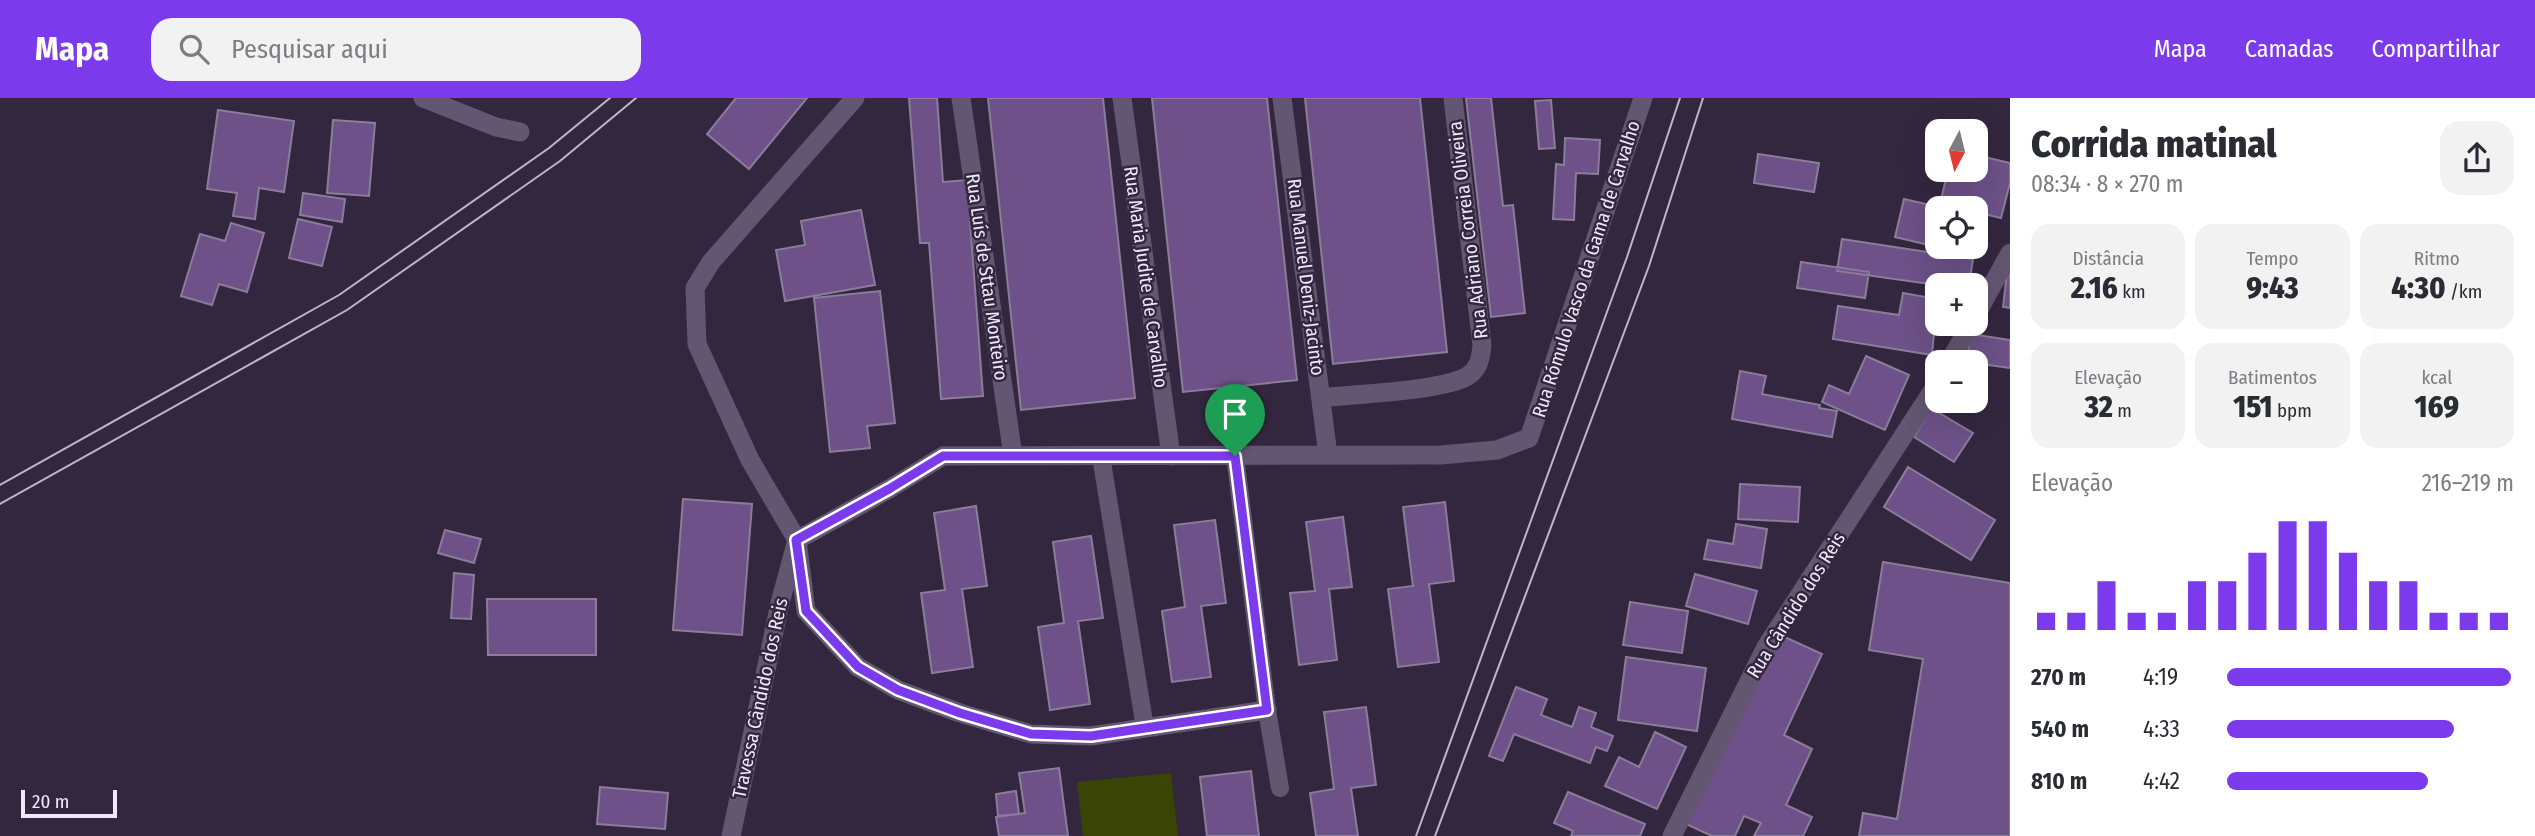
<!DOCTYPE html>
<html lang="pt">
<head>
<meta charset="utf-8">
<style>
	:root { --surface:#fff; --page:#f2f2f3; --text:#2b2b33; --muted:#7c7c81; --accent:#7c3aed }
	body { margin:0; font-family:"Fira Sans Condensed",sans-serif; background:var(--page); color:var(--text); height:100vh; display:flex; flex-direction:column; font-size:26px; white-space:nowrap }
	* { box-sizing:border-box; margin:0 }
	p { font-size:23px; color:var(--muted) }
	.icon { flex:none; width:38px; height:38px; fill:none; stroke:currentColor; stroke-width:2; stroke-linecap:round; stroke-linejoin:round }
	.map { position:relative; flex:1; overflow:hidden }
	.drawer { display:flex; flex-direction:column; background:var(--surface); width:525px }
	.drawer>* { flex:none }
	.needle { width:46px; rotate:187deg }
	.fabs { position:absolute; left:1925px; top:21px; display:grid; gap:14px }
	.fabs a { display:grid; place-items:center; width:63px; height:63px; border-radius:14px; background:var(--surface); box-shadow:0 7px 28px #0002; font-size:35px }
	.scale { position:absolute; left:21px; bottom:18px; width:96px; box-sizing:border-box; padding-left:7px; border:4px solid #efe8f8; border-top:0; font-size:19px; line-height:24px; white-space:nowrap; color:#efe8f8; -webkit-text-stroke:5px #33273f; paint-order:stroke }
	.pin { position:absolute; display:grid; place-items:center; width:60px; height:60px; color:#fff; margin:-72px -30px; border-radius:50% 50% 50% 0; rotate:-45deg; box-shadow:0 0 7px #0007 }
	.pin .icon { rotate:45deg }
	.round { display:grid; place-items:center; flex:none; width:74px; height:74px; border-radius:21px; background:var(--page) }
	.overview { display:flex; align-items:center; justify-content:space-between; height:119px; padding:0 21px }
	h1 { font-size:38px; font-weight:800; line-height:52px }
	.metrics { display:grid; grid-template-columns:repeat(3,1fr); gap:10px; height:119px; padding:7px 21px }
	.metrics div { display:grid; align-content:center; border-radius:18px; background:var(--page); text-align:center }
	.metrics b { font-size:30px; font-weight:800 }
	.metrics small { font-size:19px; font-weight:400 }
	.metrics p { font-size:19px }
	.chart { height:196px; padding:14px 21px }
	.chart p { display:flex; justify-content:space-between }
	.chart svg { width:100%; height:126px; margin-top:7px; stroke:var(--accent); stroke-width:6 }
	ul { padding:0 21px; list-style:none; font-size:23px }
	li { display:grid; grid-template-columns:112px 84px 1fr; align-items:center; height:52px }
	li i { height:18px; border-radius:9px; background:var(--accent) }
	header { display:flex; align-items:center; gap:42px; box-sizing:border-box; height:98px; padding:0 35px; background:var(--accent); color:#fff }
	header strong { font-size:33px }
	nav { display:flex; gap:38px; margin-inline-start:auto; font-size:24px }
	.search { width:490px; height:63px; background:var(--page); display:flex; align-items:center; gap:18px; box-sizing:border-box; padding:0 24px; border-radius:21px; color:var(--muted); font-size:26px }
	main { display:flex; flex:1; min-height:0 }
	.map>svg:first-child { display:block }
	.green { fill:#3a4404 }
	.building { fill:#6d5188; stroke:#8a7d99; stroke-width:2 }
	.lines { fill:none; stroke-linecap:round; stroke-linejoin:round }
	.service { stroke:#635671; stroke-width:18 }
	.minor { stroke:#635671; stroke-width:19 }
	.tram { stroke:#beb5c7; stroke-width:2 }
	.route-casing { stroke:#fff; stroke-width:14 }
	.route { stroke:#7c3aed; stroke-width:9 }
	.labels { text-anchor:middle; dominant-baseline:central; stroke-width:5; stroke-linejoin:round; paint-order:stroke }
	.street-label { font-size:19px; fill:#efe8f8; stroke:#33273f }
</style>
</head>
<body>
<header>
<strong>Mapa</strong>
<div class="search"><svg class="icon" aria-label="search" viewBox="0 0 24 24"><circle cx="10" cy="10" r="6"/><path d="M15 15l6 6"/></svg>Pesquisar aqui</div>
<nav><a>Mapa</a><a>Camadas</a><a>Compartilhar</a></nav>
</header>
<main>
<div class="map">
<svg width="2010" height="738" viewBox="0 0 2010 738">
	<rect width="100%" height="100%" fill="#33273f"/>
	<path class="green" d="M1171 675 1178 738H1083L1077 684Z"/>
	<path class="building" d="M736 0H807L749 71 707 36Z
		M909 0H937L943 84 967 82 983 298 941 301 929 145H920Z
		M988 0H1103L1135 300 1021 312Z
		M1152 0H1267L1297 282 1183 294Z
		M1305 0H1420L1447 254 1333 266Z
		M1466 0H1491L1503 108 1513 107 1525 215 1491 219Z
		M1551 2 1555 50 1539 51 1535 3Z
		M218 12 294 23 284 94 259 90 255 121 233 118 237 95 207 91Z
		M333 22 375 25 369 98 327 95Z
		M1565 40 1600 42 1598 76 1576 75 1574 122 1553 121 1556 66 1564 67Z
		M1758 56 1819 65 1814 94 1754 85Z
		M1976 57 2010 65V85L2001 120 1976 114V110L1940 106 1948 72H1976Z
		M303 95 345 101 342 124 300 117Z
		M1904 101 1943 110H1937V149L1895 139Z
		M861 112 875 187 785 203 776 152 805 147 801 123Z
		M298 121 332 129 322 168 289 160Z
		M231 125 264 135 247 194 219 186 212 207 181 198 200 136 225 143Z
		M1842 141 1973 161 1969 187H1937L1837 173Z
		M1801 164 1869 174 1865 200 1797 190Z
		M2007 175H2010V210L2003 209Z
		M880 193 895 325 867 328 870 350 830 354 814 200Z
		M1903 195 1937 201 1932 257 1833 241 1838 208 1899 217Z
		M1971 236 2010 242V270L1966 264Z
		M1866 258 1909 277 1885 332 1822 304 1829 287 1849 296Z
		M1740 273 1766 278 1762 296 1820 307 1819 310 1837 313 1832 339 1732 321Z
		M1931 310 1973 335 1954 364 1914 339Z
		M1908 369 1995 422 1971 462 1884 409Z
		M1740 386 1800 389 1798 424 1738 421Z
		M683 401 752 406 742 537 673 532Z
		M1445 404 1454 483 1429 486 1439 564 1398 569 1388 491 1413 488 1403 409Z
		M976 408 987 488 962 491 973 569 932 575 921 495 945 492 934 415Z
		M1343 419 1352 489 1329 491 1337 562 1299 567 1290 495 1315 493 1306 424Z
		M1215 422 1226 505 1201 508 1211 579 1172 584 1162 513 1185 509 1174 427Z
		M1736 426 1767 431 1761 470 1704 461 1708 442 1733 446Z
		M445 432 481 441 474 465 438 455Z
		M1091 438 1103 520 1078 523 1090 606 1050 612 1038 529 1064 525 1053 444Z
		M1883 464 2010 485V738H1859L1863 715 1897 721 1923 561 1869 552Z
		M454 475 474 477 471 521 451 520Z
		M1695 476 1757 493 1748 526 1686 508Z
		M487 501H596V557H488Z
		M1630 504 1688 513 1682 555 1623 547Z
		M1776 535 1822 556 1784 637 1812 651 1786 707 1812 719 1803 738H1754L1761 725 1744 718 1735 738H1712L1686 726Z
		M1626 559 1706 570 1697 633 1618 622Z
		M1516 589 1547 601 1541 617 1572 629 1579 609 1596 615 1591 629 1613 638 1607 653 1596 649 1590 665 1514 636 1503 663 1489 658Z
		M1366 609 1376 687 1351 690 1358 738H1316L1310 695 1334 691 1324 614Z
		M1655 634 1686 649 1657 711 1605 688 1619 659 1639 669Z
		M1059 670 1068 738H999L996 719 1025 715 1019 675Z
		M1251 673 1259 738H1207L1200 679Z
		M600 689 668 695 665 731 597 726Z
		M1016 693 1019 716 998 718 996 696Z
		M1568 694 1645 726 1640 738H1571L1573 733 1554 725Z"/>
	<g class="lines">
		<path class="service" d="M1101 358 1145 630
			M1235 358 1267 612 1280 690"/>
		<path class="minor" d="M423 0 496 29 520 34
			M961 0 1013 358
			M1122 0 1171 358
			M1282 0 1328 357
			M1976 217 2010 155
			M1949 264 1971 226
			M1321 300C1355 296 1439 293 1466 279 1479 272 1481 259 1482 247L1453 0
			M1267 612 1091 638 1031 636 960 615 898 592 858 569 806 513 797 442 889 391 943 358 1441 357 1497 352 1529 340 1643 0
			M731 738 780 505 797 442 750 362 697 246 695 190 711 164 855 0
			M1672 738 1766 549 1937 286"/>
		<path class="tram" d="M0 387 339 197 549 50 610 0
			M0 406 347 212 560 63 636 0
			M1416 738 1627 159 1680 0
			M1435 738 1649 168 1703 0"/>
	</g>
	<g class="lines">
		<g class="route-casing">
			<path id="route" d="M943 358H1235L1267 612 1091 638 1031 636 960 615 898 592 858 569 806 513 796 442 889 391Z"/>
		</g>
		<use href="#route" class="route"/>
	</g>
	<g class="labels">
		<g class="street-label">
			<text transform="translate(1468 132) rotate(-97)">Rua Adriano Correia Oliveira</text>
			<text transform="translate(1586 171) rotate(-72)">Rua Rómulo Vasco da Gama de Carvalho</text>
			<text transform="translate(987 179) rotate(82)">Rua Luís de Sttau Monteiro</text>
			<text transform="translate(1146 179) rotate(82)">Rua Maria Judite de Carvalho</text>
			<text transform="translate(1306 179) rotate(83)">Rua Manuel Deniz-Jacinto</text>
			<text transform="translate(1796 507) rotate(-58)">Rua Cândido dos Reis</text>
			<text transform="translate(760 600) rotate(-78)">Travessa Cândido dos Reis</text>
		</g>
	</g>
</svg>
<div class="fabs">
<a><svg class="needle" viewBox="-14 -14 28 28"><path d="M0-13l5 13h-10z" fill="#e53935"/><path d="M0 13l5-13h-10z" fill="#7c7c81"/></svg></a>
<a><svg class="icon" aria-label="locate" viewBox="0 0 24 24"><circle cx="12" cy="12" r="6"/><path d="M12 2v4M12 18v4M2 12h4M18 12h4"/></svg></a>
<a>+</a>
<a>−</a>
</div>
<div class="scale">20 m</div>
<div class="pin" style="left:1235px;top:358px;background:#1e9e55"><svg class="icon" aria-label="arrive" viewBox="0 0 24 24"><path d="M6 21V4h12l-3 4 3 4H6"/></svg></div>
</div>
<section class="drawer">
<div class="overview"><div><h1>Corrida matinal</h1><p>08:34 · 8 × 270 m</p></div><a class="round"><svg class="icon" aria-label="share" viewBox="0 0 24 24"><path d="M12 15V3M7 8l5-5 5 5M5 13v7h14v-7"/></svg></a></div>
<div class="metrics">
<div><p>Distância</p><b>2.16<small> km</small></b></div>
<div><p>Tempo</p><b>9:43</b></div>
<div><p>Ritmo</p><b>4:30<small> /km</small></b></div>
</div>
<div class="metrics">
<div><p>Elevação</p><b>32<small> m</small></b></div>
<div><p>Batimentos</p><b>151<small> bpm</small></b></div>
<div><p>kcal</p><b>169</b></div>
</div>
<div class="chart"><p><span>Elevação</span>216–219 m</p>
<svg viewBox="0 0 160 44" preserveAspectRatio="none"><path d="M5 44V38M15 44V38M25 44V27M35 44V38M45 44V38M55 44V27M65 44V27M75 44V17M85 44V6M95 44V6M105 44V17M115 44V27M125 44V27M135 44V38M145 44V38M155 44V38"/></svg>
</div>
<ul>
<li><b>270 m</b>4:19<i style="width:99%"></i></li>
<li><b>540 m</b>4:33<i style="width:79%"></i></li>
<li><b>810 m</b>4:42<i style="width:70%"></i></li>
</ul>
</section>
</main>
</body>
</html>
